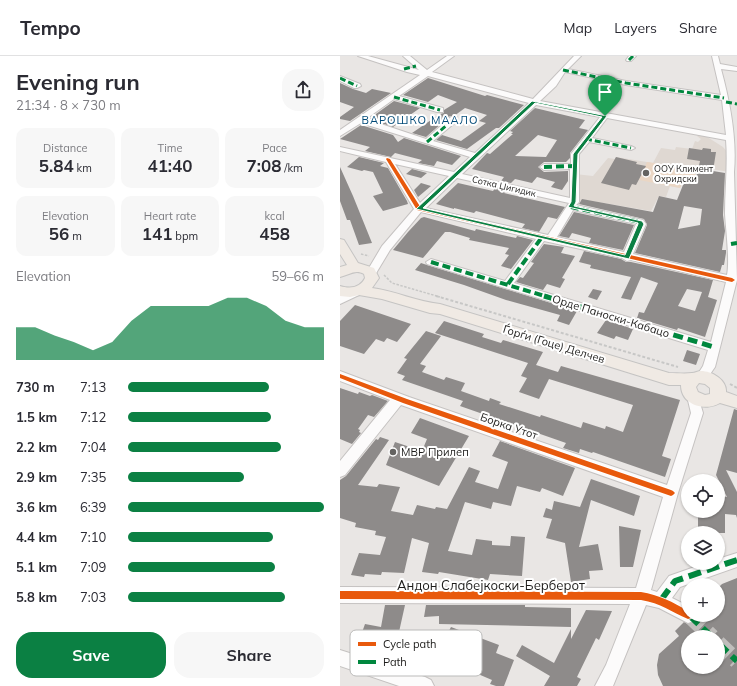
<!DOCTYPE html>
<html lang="en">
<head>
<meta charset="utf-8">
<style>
	:root { --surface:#fff; --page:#f7f7f7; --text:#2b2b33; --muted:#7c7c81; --line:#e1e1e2; --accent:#0b8043 }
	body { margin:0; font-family:Mulish,sans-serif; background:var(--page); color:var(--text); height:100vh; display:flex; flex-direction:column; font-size:15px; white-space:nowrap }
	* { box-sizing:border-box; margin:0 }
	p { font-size:13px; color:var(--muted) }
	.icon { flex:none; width:22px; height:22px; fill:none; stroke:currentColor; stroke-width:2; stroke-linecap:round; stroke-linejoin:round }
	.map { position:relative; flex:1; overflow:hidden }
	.panel { display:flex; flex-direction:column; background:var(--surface); width:340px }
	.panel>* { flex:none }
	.tools { position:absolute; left:341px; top:418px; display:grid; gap:8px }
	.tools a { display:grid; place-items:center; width:44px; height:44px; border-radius:50%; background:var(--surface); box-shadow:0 1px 3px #0004; font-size:20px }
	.pin { position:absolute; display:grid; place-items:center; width:34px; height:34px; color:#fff; margin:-41px -17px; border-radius:50% 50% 50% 0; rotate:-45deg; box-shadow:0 0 4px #0007 }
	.pin .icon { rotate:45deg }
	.round { display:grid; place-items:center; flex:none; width:42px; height:42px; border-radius:16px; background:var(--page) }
	.overview { display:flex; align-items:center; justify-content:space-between; height:68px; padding:0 16px }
	h1 { font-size:22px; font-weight:700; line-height:30px }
	.stats { display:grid; grid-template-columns:repeat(3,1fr); gap:6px; height:68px; padding:4px 16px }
	.stats div { display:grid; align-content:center; border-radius:10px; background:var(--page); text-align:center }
	.stats b { font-size:17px; font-weight:700 }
	.stats small { font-size:11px; font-weight:400 }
	.stats p { font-size:11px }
	.chart { height:112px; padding:8px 16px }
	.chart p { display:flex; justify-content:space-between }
	.chart svg { width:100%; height:72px; margin-top:4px; fill:var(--accent); opacity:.7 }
	.action { display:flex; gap:8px; margin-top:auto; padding:8px 16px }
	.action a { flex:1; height:46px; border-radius:16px; background:var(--accent); color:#fff; font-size:16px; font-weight:700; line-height:46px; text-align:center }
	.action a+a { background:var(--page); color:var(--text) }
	ul { padding:0 16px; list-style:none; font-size:13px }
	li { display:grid; grid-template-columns:64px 48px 1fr; align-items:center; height:30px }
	li i { height:10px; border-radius:5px; background:var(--accent) }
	header { display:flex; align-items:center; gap:24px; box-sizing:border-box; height:56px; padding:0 20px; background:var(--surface); border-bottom:1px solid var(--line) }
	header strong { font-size:19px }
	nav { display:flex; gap:22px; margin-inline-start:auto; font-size:14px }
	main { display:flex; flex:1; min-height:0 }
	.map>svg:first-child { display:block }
	.built { fill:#dfd8d2 }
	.green { fill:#ead6c4 }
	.building { fill:#8e8b8a; fill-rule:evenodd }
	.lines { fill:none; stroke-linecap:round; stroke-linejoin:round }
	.minor-tunnel { stroke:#c0bebc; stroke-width:16; stroke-dasharray:16 8; stroke-linecap:butt }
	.minor-casing { stroke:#c5c2c1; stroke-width:2 }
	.major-casing { stroke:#c5c4c3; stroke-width:2 }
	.path-far1 { stroke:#c7c7c6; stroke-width:1.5; stroke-dasharray:2.5 1.5; stroke-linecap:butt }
	.path { stroke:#c7c7c6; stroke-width:2; stroke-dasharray:3 2; stroke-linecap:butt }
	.minor { fill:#fcfbfb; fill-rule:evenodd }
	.major { fill:#f0eae4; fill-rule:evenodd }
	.quiet-far3 { stroke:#00873e; stroke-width:3; stroke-dasharray:6 3; stroke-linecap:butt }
	.quiet-far2 { stroke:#00873e; stroke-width:4; stroke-dasharray:8 4; stroke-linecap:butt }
	.quiet-far1 { stroke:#00873e; stroke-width:5; stroke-dasharray:10 5; stroke-linecap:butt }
	.quiet { stroke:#00873e; stroke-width:6; stroke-dasharray:13 6; stroke-linecap:butt }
	.cycleway-casing { stroke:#fff; stroke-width:2 }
	.cycleway { fill:#e8590c; fill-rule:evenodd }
	.route { fill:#0b8043; stroke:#fff; fill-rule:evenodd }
	.poi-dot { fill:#646361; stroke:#fff; stroke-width:1.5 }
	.labels { text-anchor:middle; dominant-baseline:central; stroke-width:4; stroke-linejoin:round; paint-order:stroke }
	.far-poi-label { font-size:9px; fill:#1d1c1a; stroke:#fff; text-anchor:start }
	.far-street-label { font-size:9px; fill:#1d1c1a; stroke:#fff }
	.far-quarter-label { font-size:11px; letter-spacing:1px; fill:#004977; stroke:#fff }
	.street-label { font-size:11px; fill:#1d1c1a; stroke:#fff }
	.poi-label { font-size:11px; fill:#1d1c1a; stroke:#fff; text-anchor:start }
	.near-street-label { font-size:13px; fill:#1d1c1a; stroke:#fff }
	.key { fill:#fff; stroke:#bbbbba; stroke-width:1 }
	.key-label { font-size:11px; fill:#1d1c1a }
</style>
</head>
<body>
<header>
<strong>Tempo</strong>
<nav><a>Map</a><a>Layers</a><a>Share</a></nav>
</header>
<main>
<section class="panel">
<div class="overview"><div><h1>Evening run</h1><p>21:34 · 8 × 730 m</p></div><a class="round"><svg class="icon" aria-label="share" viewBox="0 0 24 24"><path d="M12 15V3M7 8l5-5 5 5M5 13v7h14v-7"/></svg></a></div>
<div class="stats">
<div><p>Distance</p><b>5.84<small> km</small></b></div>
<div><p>Time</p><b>41:40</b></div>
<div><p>Pace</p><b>7:08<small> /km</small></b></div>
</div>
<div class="stats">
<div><p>Elevation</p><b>56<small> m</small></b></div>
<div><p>Heart rate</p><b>141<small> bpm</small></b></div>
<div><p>kcal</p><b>458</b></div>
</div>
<div class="chart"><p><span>Elevation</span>59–66 m</p>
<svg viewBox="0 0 160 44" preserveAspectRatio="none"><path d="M0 44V24L10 24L20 29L30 33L40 38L50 33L60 20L70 11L80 11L90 11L100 11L110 6L120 6L130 11L140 20L150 24L160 24V44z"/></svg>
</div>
<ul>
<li><b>730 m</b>7:13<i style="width:72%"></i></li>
<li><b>1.5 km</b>7:12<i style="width:73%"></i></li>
<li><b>2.2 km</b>7:04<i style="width:78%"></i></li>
<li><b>2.9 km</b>7:35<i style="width:59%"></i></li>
<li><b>3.6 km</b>6:39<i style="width:100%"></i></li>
<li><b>4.4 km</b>7:10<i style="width:74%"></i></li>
<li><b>5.1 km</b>7:09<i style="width:75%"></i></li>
<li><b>5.8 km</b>7:03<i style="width:80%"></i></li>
</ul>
<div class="action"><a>Save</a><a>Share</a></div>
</section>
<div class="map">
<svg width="397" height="630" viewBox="0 0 397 630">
	<rect width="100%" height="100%" fill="#e9e6e4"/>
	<path class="built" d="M361 77 383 91 392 102 390 116 357 111 354 125 344 123 340 132 330 130 326 141 319 140 311 155 246 144 234 146 235 118 253 120 268 102 275 103 276 101 313 107 321 92 335 94 336 91 352 93 355 85 358 86 361 83 357 80Z"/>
	<path class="green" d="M307 106 356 113 354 125 344 123 340 132 299 124Z"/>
	<path class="building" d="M88 22 145 40 147 39 184 49 159 72H156L127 93 96 84 102 79 121 85 146 67 139 65 147 59 125 52 114 60H110L86 81 72 77 100 58 104 57V54L117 46 98 39 88 46 63 39Z
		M0 27 13 33 26 37 32 33 51 37 10 65 0 63V61L14 51 0 46Z
		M54 45 80 52 53 71 29 63Z
		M195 52 245 64 239 72 248 74 230 97V102L226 106H204L198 111 204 116 228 115V125L222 134 211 131 215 126 197 121 192 127 175 123 171 127 161 125 164 121 132 113 147 97 150 98 173 78H171L173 76 170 75ZM198 79 217 84 206 101 175 100Z
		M21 69 53 79 58 86 64 82 121 100 112 109 97 105 94 110 78 107 82 104 55 97 51 101 25 95 30 91 0 83Z
		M349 92 362 94 363 92 371 93V96H376L373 115 385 117 383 159 385 175 382 194H386V197L384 209H382L380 216 295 197 307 169 304 163 239 148 242 143 313 156 319 140 337 144 345 124 355 126 360 105 347 103ZM344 150 362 153 360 169 338 173Z
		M19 101 44 107 40 110 48 112 67 145 68 148 43 155 33 140 43 137 33 116 24 114 22 115 7 111Z
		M276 101 297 106 296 108 306 110 296 129 292 128 289 134 261 127Z
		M0 111 13 140 32 187 19 189 10 164H7L0 145Z
		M72 113 87 117 81 122 66 118Z
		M81 127 91 130 78 141 74 134Z
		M118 127 153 135 155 132 166 134 164 137 225 151 217 163 208 161 199 176 182 172 185 168 136 155 134 157 114 152V153L96 148Z
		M234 156 294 169 283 194 249 187 251 182 232 177 229 182 219 180Z
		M84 161 135 175 136 173 176 182 177 180 193 184 171 213 161 210 169 199 165 198 169 192 129 184 130 182 110 176H105L83 202 53 194 68 176 81 162Z
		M204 188 224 191 221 197 235 200 222 222 225 223 220 232 207 228 203 234 176 226 180 221 183 222 194 207 191 206Z
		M244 195 281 203 286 206H291L373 224 368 241 377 244 365 281 338 272 337 274 297 262 299 256 304 257 318 227 301 221 291 244 281 242 291 221 250 212 251 209 239 206ZM347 233 362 236 355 255 338 250Z
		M81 207 87 209 237 255 229 269 217 265 220 259 166 244 124 229 75 214Z
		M253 233 262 235 257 244 248 241Z
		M15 249 71 268 57 286 47 282 44 286 36 283 24 298 0 290V265Z
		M266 264 293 273 288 284 276 280 274 283 257 277Z
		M104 265 144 278 142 281 161 287 163 284 203 296 196 309 218 316 221 310 340 344 322 400 331 403 325 421 253 396 252 397 240 393 239 397 223 392 226 387 120 350 123 345 62 324 65 320 57 317 67 303 64 302 86 275 101 280 80 308 86 310 82 316 104 324 106 321 125 327 121 335 149 345 150 342 161 346 159 348 200 361 201 359 241 372 243 366 265 373 266 370 283 376 293 349 209 323 199 343 179 336 187 322 181 320 188 307 95 277Z
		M347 294 360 298 356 309 343 305Z
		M0 332 18 338 19 336 30 340 32 339 48 345 34 361 28 359 18 373 20 374 19 376 21 377 12 388 0 383Z
		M394 353 397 354V417L386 414 397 436V462L396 459 385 458V477H358V455H378V439L387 441 376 419Z
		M80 362 129 380 99 430 46 409 55 386 82 395 87 383 71 377Z
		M40 381 49 384 18 429 37 431 39 428 60 431 51 455 73 459 77 449 95 453 96 451 107 453 129 411 140 415 135 426 158 433 168 406 152 400 160 385 235 412 223 440 202 432 200 436 177 430 171 450 153 446 151 453 125 446 108 495 132 499 136 483 152 485V489L170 490 171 480 185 481 182 520 150 518 148 524 99 516 98 518 82 516 89 487 72 482 64 517 42 516 41 519 25 518 24 521 11 519 19 497 40 499 46 481 35 479 36 475 15 471 16 467 0 462V424L6 420 36 383 38 384Z
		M251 423 300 440 294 460 251 444 239 491 258 488 263 514 249 515 250 523 231 526 225 487 206 482 212 463 203 461 206 452 212 454 214 445 240 451Z
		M279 470 301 474 293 511H280Z
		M397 522V630H323L318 619 317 609 319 598 339 580 335 575 344 566 348 568 354 566 357 559H378V532L382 528ZM348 581H378V611H348Z
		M45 549H65L59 576H62L61 582 84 589 76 613 58 608 62 597 36 593 33 601 11 596 16 581 20 582 25 568 41 571Z
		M86 549H185V551L231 552V571L99 568V560L84 561Z
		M246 554 272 555 259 584 256 582 237 621 241 623 237 630H204L210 620 176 600 182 589 214 607 231 573V583Z
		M111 571 159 589 156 597 174 604 164 630H156L150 628 152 624 138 618 141 608 126 603 123 608 98 596Z"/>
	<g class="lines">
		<path class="minor-tunnel" d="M350 560 372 581
			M378 587 397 605"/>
		<g class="minor-casing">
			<path id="minor" d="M18 0H28L79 14 63 0H70L87 14 107 0H114L92 16 193 43 234 0H241L228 13 286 25 381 39 372 0H378L380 8 397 11V15L381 13C390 46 397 82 394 116L397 224 375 311 366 324 362 326 358 324 356 321 363 310 368 294 87 208 86 206 91 203 165 225 196 183 81 156 50 194 35 219H27L26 217 42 190 74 153 46 106 0 95V91L114 116 130 101 21 67 0 80V74L80 19 67 16ZM225 16 286 29 382 44 386 79 200 45 216 30ZM88 20 189 47 135 97 93 85 117 65V61H111L86 83 26 63 54 43 97 56H103V52L59 40ZM196 49 260 61 231 98V108H204L200 111 204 114 230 113V142L122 118ZM267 62 386 84C388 108 385 133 385 158 386 174 390 205 387 219L293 198 306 168 303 164 236 149 239 146V98L249 86 291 94 295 92 291 90 252 82ZM55 108 109 120 80 147ZM117 122 229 147 208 179 86 152ZM233 154 296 168 284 196 217 181ZM204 185 282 202 287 205 291 204 386 226 371 286 174 227Z
				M289 0H296L291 5H287L286 4Z
				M0 20 20 28 21 30 17 32H14L0 25Z
				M15 232 19 233 20 236 19 239 0 248V239Z
				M0 315 69 341 327 429 351 357 347 340 349 337 353 335 357 337 363 357 338 437 311 534 317 536 329 520 366 507H378V503L397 497V511L340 531 332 542 348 550V559H356L354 565 348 567 319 552 306 549 273 630H255L266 609 290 548 0 547V531L296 532 323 441 61 349 5 419 0 421V405L50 344 0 325Z
				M0 594 85 621 91 624 94 630H59L0 610Z"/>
		</g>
		<g class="major-casing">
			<path id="major" d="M0 183 4 184 18 207 34 212 39 222 32 232C56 235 77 246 100 248L329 317C337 317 344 318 352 317 355 317 358 315 361 315 372 315 387 324 386 336L397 340V352L380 347C365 356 341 349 341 329H329L100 258 90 257 42 243 19 239 10 241 0 240V230C10 233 20 232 25 222L24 218C15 213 9 219 0 221V211L7 209 0 198ZM359 327 365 328 370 332V338L365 339 358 336 356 331Z"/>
		</g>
		<path class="path-far1" d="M21 198 29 200
			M44 219 52 227 100 241"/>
		<path class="path" d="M96 240 338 311
			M390 328 397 332"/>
		<use href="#minor" class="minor"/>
		<use href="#major" class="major"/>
		<path class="quiet-far3" d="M289 4 293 0
			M64 13 76 10
			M223 14 286 27 384 42
			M0 22 17 30
			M54 41 100 54
			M386 46 397 48
			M246 83 291 92
			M87 86 114 63"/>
		<path class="quiet-far2" d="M204 111 235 110
			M231 151 300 166 301 168 287 202
			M391 188 397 187
			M91 206 208 241
			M168 228 202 181"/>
		<path class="quiet-far1" d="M204 240 374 291"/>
		<path class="quiet" d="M321 544 335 525 397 504
			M349 559 372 581
			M378 587 397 605"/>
		<g class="cycleway-casing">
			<path id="cycleway" d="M47 102 50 103 81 152 392 222 395 224 392 226 77 154 46 103Z
				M0 318 67 343 331 434 333 435 335 437 333 439 331 440 63 347 0 322Z
				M0 535 301 536C319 539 333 546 348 555V559H352L351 562 348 563C331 556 321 547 301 544L0 543Z"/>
		</g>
		<use href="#cycleway" class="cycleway"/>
	</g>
	<path class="route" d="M192 45 267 60 238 98 236 146 234 150 302 165 304 168 289 203 76 153ZM195 47 262 61 233 98 231 146 228 151 298 167V168L285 199 83 152Z"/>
	<g class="poi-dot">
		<circle cx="306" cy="117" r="4"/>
		<circle cx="53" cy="396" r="4"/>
	</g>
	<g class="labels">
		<g class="far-poi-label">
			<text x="314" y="112">ООУ Климент<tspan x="314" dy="10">Охридски</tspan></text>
		</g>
		<g class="far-street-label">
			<text transform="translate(164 130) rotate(13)">Сотка Џигидик</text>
		</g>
		<g class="far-quarter-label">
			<text x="80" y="64">ВАРОШКО МААЛО</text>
		</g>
		<g class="street-label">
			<text transform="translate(271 260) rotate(17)">Орде Паноски-Кабацо</text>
			<text transform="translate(214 288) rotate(17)">Ѓорѓи (Гоце) Делчев</text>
			<text transform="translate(169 370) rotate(19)">Борка Утот</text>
		</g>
		<g class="poi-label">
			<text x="61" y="396">МВР Прилеп</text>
		</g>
		<g class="near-street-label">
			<text x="151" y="529">Андон Слабејкоски-Берберот</text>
		</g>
	</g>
	<rect x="10" y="574" width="132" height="46" rx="6" class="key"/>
	<rect x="18" y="586" width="18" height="4" fill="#e8590c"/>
	<rect x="18" y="604" width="18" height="4" fill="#00873e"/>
	<g class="key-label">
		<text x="43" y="592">Cycle path</text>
		<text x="43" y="610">Path</text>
	</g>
</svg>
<div class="tools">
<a><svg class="icon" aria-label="locate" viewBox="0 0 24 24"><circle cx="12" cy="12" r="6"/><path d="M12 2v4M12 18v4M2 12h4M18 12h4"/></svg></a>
<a><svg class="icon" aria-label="layers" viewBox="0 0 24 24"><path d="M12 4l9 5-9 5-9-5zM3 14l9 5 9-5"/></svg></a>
<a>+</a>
<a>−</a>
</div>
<div class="pin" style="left:265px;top:60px;background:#1e9e55"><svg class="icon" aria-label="arrive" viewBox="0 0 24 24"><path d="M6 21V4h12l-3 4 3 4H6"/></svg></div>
</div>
</main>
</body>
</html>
